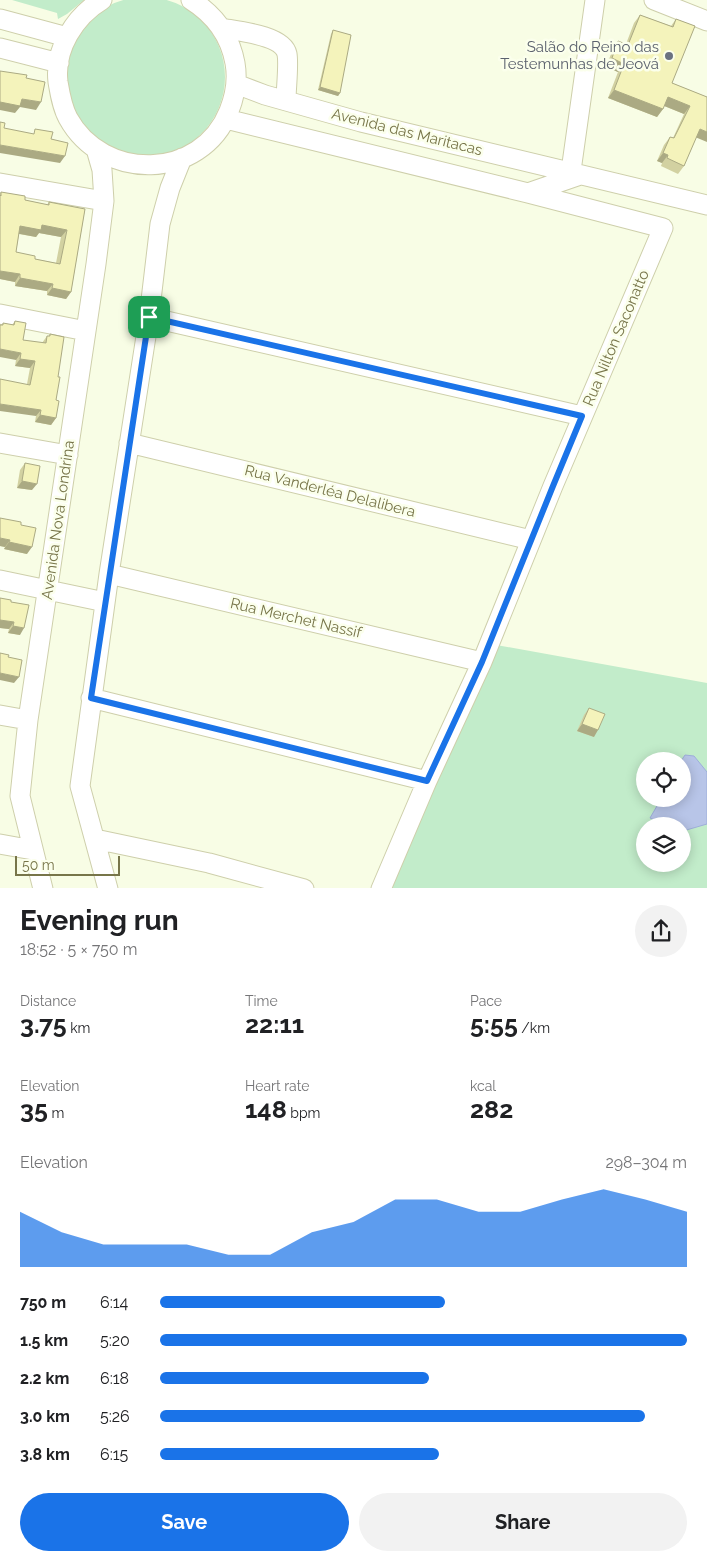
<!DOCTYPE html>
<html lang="en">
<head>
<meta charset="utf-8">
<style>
	:root { --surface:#fff; --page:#f2f2f2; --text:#202124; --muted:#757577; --accent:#1a73e8 }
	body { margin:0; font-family:Raleway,sans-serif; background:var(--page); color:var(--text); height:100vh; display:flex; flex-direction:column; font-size:19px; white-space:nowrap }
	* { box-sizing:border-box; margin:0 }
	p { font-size:16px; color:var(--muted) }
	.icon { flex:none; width:28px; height:28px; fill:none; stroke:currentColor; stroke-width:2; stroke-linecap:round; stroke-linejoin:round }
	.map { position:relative; height:888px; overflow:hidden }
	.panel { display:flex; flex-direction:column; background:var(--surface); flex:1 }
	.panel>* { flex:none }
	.buttons { position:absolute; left:636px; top:752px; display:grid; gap:10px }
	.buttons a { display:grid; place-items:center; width:55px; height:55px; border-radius:50%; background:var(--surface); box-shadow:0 2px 12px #0003; font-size:25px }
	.scale { position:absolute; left:15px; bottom:12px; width:105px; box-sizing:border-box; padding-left:5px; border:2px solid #777549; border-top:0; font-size:14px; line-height:18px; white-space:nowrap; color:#777549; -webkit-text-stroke:4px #fbffec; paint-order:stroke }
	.pin { position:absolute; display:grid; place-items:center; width:42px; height:42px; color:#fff; margin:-21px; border-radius:10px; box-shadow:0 2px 8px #0006 }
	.round { display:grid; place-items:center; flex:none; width:52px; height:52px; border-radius:26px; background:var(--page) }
	.head { display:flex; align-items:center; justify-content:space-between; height:85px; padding:0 20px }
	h1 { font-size:28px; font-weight:700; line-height:38px }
	.stats { display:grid; grid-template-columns:repeat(3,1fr); gap:8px; height:85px; padding:5px 20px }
	.stats div { display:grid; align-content:center }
	.stats b { font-size:25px; font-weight:700 }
	.stats small { font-size:14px; font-weight:400 }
	.stats p { font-size:14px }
	.chart { height:140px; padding:10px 20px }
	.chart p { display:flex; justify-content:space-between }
	.chart svg { width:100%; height:90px; margin-top:5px; fill:var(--accent); opacity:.7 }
	.primary-button { display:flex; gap:10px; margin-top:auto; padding:10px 20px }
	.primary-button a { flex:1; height:58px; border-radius:30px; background:var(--accent); color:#fff; font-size:20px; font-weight:700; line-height:58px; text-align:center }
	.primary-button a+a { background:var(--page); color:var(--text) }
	ul { padding:0 20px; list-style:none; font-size:16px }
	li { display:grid; grid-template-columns:80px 60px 1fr; align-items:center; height:38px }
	li i { height:12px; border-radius:6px; background:var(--accent) }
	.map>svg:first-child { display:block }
	.green { fill:#c2ecca; fill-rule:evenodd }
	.water { fill:#b8c5e8; stroke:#9eaeda }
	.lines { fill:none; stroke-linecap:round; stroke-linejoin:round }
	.minor-casing { stroke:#cecfab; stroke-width:21 }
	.minor { stroke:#fff; stroke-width:19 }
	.wall { fill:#d2d1a1; fill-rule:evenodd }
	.shaded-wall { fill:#abaa83 }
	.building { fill:#f4f3bb; stroke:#abaa83; fill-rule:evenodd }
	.route-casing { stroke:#fff; stroke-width:10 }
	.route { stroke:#1a73e8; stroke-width:6 }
	.worship-dot { fill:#6b7280; stroke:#fbffec; stroke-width:2 }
	.labels { text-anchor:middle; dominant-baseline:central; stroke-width:5; stroke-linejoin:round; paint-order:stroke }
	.worship-label { font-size:15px; fill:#5b616d; stroke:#fbffec; text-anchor:end }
	.street-label { font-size:15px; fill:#777549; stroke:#fbffec }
</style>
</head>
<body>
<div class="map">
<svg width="707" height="889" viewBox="0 0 707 889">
	<rect width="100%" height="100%" fill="#f8fde5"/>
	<path class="green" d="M65 77a80 80 0 1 1 160 0a80 80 0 1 1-160 0Z
		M12 0H84L67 14 58 19 57 13Z
		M491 644 707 683V888L387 889ZM645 761H682V799H645ZM645 826H682V864H645Z"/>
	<path class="water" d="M685 755 694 756 707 772V824L683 831 682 826H668L650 818 661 799H682V761H681Z"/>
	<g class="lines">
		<g class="minor-casing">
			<path id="minor" d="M102 0C75 16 54 49 58 82 60 94 62 107 68 118 103 182 201 181 229 111 235 96 238 80 235 63 230 36 215 15 191 0
				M654 0 707 21
				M0 19 67 37
				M221 28C237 31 283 35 287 54 289 64 286 89 286 100
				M0 48 59 63
				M236 84 265 95 361 122 707 205
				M226 119 528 193 663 228 553 486 482 662 427 781 381 889
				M570 178 595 0
				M0 183 104 201
				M528 193 580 175
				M0 314 86 331
				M149 317 582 416
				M0 443 68 455
				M129 443 531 540
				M109 574 482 662
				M0 580 105 602
				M91 698 427 781
				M0 715 28 720
				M95 839 209 863 304 889
				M0 844 33 850
				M43 889 20 796 28 720 96 264 104 201 102 170 96 149
				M108 889 80 786 109 574 149 317 160 224 170 188 182 158"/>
		</g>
		<use href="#minor" class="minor"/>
	</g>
	<path class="wall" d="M640 15 671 26 676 19 672 83 707 97 696 138 684 166 678 174 661 166 662 163 657 161 664 145 670 137 673 138 684 114 664 106 663 109 657 117 608 98 618 72 606 67 613 49 618 41 626 44 634 23Z
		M333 30 340 93 338 96 318 90 331 34Z
		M1 192 25 200 47 205 49 202 85 209 71 292 66 299 47 295V291L15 286V282L0 279V193ZM39 233 61 237 56 263 35 259 16 252 19 234 36 237Z
		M15 321 23 340 42 343 47 336H49L50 334 58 377 56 400V418L51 425 35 422 36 416 27 384 30 368 15 366 16 360 2 325 3 323 12 325Z
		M25 463 32 490 17 488 20 470Z
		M21 525 27 554 4 549 5 547 0 546Z
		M0 598 11 602 20 635 8 633 9 629 0 628Z
		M589 708 594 737 577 731 584 715Z"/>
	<path class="shaded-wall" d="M612 58 624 64 618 72 606 67Z
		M320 87 340 93 338 96 318 90Z
		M614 90 663 109 657 117 608 98Z
		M668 97 690 106 684 114 662 105Z
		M22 99 41 102 36 110 20 107 15 113 0 110V102Z
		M700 129 707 132V142L695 137Z
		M0 145 65 156 60 163 0 153Z
		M663 153 668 155 662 163 657 161Z
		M42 225 67 230 61 237 39 233 36 237 15 233 20 226Z
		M0 271 20 274 15 282 0 279Z
		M20 278 53 284 47 291 15 286Z
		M52 288 71 292 66 299 47 295Z
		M0 349 21 353 16 360 0 357Z
		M20 359 35 361 30 368 15 366Z
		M0 404 41 410 36 416 0 411Z
		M40 415 56 418 51 425 35 422Z
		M22 481 37 484 32 490 17 488Z
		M0 538 10 540 5 547 0 546Z
		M9 542 32 547 27 554 4 549Z
		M0 620 14 622 9 629 0 628Z
		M13 626 24 628 20 635 8 633Z
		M0 673 19 677 14 683 0 680Z
		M582 724 598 730 594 737 577 731Z"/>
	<path class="building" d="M640 15 673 27 676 19 695 26 672 83 707 97V132L700 129 684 166 667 158 668 155 663 153 670 137 674 138 690 106 668 97 663 109 614 90 624 64 612 58 618 41 628 45Z
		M333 30 351 35 340 93 320 87Z
		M0 71 27 75 26 78 45 82 41 102 22 99 20 106 0 102Z
		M0 122 5 123 4 128 34 134 35 129 53 132 51 139 68 143 65 156 0 145Z
		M1 192 25 196V200L49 205V202L85 209 71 292 52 288 53 284 20 278V274L0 271V195L1 196ZM42 225 67 230 60 264 35 259V256L16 252 20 226 41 230Z
		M15 321 26 323 23 340 46 343 47 336H50V334L64 337 58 377H60L56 400 59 401 56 418 40 415 41 410 0 404V379L30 385 35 361 20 359 21 353 0 349V325H3V323L14 325Z
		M25 463 40 466 37 484 22 481Z
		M0 518 21 522V525L36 528 32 547 9 542 10 540 0 538Z
		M0 598 11 600V602L29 605 24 628 13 626 14 622 0 620Z
		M0 653 9 655 8 657 22 660 19 677 0 673Z
		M589 708 605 714 598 730 582 724Z"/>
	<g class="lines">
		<g class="route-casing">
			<path id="route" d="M149 317 582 416 553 486 482 662 427 781 91 698Z"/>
		</g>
		<use href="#route" class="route"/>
	</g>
	<circle class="worship-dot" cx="669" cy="56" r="5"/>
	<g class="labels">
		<g class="worship-label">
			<text x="659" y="47">Salão do Reino das<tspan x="659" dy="17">Testemunhas de Jeová</tspan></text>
		</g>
		<g class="street-label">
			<text transform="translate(407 132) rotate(14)">Avenida das Maritacas</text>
			<text transform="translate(616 338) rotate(-67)">Rua Nilton Saconatto</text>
			<text transform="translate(330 491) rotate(14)">Rua Vanderléa Delalibera</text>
			<text transform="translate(58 520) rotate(-82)">Avenida Nova Londrina</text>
			<text transform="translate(296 618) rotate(13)">Rua Merchet Nassif</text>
		</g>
	</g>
</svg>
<div class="buttons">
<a><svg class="icon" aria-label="locate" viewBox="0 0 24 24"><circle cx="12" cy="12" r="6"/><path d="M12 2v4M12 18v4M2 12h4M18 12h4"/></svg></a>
<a><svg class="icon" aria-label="layers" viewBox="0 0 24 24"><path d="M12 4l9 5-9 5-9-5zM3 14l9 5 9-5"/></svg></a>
</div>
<div class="scale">50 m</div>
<div class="pin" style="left:149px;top:317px;background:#1e9e55"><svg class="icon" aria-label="arrive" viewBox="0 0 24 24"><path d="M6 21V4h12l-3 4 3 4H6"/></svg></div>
</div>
<section class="panel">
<div class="head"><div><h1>Evening run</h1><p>18:52 · 5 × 750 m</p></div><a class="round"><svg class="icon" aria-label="share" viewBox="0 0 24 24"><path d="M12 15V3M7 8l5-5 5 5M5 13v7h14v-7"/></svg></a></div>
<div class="stats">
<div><p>Distance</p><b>3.75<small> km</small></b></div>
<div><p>Time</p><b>22:11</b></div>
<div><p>Pace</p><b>5:55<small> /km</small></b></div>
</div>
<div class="stats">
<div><p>Elevation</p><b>35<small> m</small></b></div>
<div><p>Heart rate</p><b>148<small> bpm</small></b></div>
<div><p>kcal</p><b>282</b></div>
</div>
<div class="chart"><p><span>Elevation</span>298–304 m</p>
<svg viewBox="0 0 160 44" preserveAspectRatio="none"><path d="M0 44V17L10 27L20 33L30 33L40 33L50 38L60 38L70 27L80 22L90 11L100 11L110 17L120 17L130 11L140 6L150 11L160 17V44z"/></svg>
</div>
<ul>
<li><b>750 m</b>6:14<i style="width:54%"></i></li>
<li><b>1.5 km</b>5:20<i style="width:100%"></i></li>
<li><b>2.2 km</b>6:18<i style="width:51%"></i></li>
<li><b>3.0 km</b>5:26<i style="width:92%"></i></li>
<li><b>3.8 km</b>6:15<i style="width:53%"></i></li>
</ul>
<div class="primary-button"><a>Save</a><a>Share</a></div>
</section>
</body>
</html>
